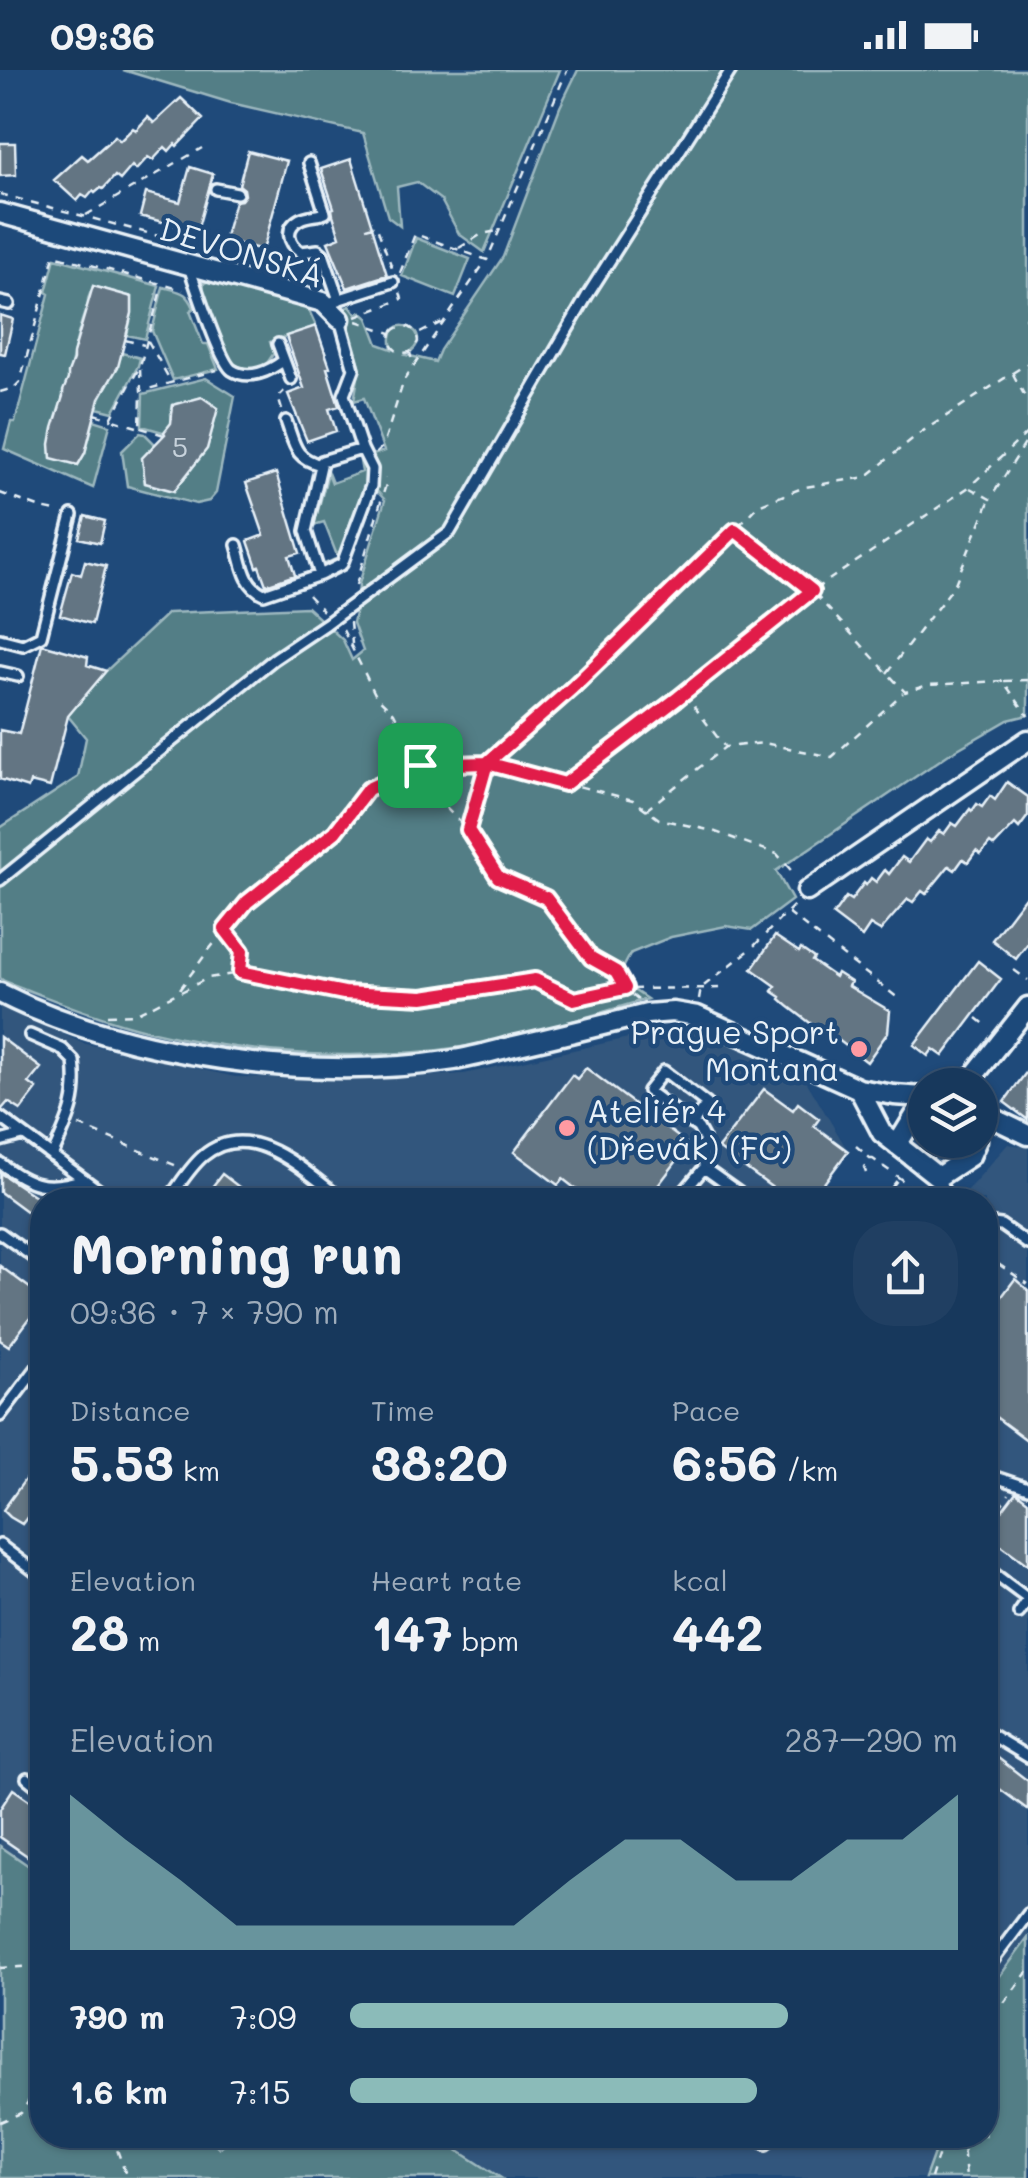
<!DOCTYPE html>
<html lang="en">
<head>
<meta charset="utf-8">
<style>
	:root { --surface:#17385c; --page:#203f62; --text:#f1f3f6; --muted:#9eacbb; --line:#365272; --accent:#8bbbb9 }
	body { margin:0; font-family:Mali,sans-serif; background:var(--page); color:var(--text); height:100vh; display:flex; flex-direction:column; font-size:38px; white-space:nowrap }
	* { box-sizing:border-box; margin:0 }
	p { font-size:32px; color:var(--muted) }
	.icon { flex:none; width:55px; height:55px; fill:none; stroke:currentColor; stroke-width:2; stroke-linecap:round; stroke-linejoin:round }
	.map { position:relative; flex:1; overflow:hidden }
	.sheet { position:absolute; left:30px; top:1118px; width:968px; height:960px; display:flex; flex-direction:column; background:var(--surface); border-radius:40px; box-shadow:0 2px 8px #0004,0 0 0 2px var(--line) }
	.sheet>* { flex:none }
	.buttons { position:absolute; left:908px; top:998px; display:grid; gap:20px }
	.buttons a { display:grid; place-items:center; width:90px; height:90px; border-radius:50%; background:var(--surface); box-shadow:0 2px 8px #0004,0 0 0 2px var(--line); font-size:50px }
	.pin { position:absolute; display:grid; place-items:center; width:85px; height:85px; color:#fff; margin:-42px; border-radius:20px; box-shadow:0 5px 15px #0006 }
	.round { display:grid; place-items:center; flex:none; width:105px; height:105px; border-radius:40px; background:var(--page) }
	.head { display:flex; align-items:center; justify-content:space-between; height:170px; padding:0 40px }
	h1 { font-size:55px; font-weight:700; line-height:75px }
	.metrics { display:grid; grid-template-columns:repeat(3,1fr); gap:15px; height:170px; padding:10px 40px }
	.metrics div { display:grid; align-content:center }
	.metrics b { font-size:50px; font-weight:700 }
	.metrics small { font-size:28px; font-weight:400 }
	.metrics p { font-size:28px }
	.chart { height:280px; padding:20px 40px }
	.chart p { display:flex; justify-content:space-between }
	.chart svg { width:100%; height:180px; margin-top:10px; fill:var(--accent); opacity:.7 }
	ul { padding:0 40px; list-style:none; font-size:32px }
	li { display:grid; grid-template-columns:160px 120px 1fr; align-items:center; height:75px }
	li i { height:25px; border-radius:12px; background:var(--accent) }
	.status { display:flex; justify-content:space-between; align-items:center; height:70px; padding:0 50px; background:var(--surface); direction:ltr }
	.status svg { height:28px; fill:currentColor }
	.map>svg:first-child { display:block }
	.built { fill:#33577d }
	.green { fill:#527e86; stroke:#9db8bf; stroke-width:2.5 }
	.building { fill:#637483; stroke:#e8f1f8; stroke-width:2.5 }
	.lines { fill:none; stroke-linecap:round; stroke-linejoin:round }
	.service-casing { stroke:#e8f1f8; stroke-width:16 }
	.minor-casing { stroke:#e8f1f8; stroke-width:25 }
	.path { stroke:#e8f1f8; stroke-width:2.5; stroke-dasharray:8 8; stroke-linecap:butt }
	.service { stroke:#1f4a7a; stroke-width:9 }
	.minor { stroke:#1f4a7a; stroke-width:18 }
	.route-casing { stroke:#fff; stroke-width:20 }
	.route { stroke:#e11d48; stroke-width:12 }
	.poi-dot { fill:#ff9aa2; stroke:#1f4a7a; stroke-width:4 }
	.labels { text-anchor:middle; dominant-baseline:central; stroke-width:9; stroke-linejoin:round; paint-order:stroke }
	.number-label { font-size:28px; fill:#c7d2db }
	.street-label { font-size:32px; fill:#e8f1f8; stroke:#1f4a7a }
	.poi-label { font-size:32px; fill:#e8f1f8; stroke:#1f4a7a; text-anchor:end }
</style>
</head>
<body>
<div class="status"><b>09:36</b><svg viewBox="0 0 49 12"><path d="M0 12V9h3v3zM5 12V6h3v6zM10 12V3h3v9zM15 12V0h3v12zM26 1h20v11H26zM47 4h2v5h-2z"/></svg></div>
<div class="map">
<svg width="1028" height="2108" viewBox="0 0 1028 2108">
	<rect width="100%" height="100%" fill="#1f4a7a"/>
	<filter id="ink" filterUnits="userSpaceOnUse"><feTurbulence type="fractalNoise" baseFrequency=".01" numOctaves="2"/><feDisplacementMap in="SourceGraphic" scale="20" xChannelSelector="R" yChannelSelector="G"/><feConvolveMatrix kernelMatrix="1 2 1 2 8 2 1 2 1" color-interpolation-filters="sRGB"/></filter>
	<g filter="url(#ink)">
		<path class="built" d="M0 935 82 973 235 1007 382 1009 464 1004 674 958 701 959 803 1006 848 1081 824 1113 825 1118 840 1130H42V1804L0 1776Z
			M1008 1074 1028 1077V1868L985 1926V1130H956L973 1114Z
			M434 2065H934V2083L925 2108H501Z"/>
		<path class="green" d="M123 0H560L484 182 459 164 441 130 417 112 397 117 400 156 388 147 363 63 231 33Z
			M578 0H1028V645L1008 650 949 684 776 801 792 830 752 860 726 856 671 867 631 883 621 902 629 917 647 929C588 946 530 966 469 976 364 992 252 986 149 961 100 949 52 929 4 911L0 908V758L78 707 86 668 68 646 106 601 168 543 307 537 343 570 352 590 363 581 353 553 358 529 359 514 385 430 375 419 377 405 373 385 384 381 364 328 354 331 360 296 343 239 350 236 356 244 361 242 368 248 378 274 392 279C382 236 443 262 406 285L435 292 440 280 503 187 560 37Z
			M416 168 470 189 455 227 402 206Z
			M55 188 159 216 145 269 127 265 132 243V227L93 216 88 229V234C78 258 73 285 68 310 62 336 50 360 51 387L78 395 85 383 94 350 110 355 93 418 4 379 11 352H15L49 224 46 222Z
			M209 211 308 238 316 256 270 272 274 283 265 296 254 299 245 300 231 293 203 221 204 213Z
			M163 217C181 222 187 221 194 238L190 241 203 274H208L218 299 173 310 152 261Z
			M122 283 140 288 138 296 113 342 97 338C102 318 116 303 122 283Z
			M206 308 235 326 216 423 209 431 196 434 127 416 122 381 140 363 145 364 155 374 142 388 145 413 174 421 207 379 218 338 202 327 173 335 171 343 172 358 166 363 142 356 143 324Z
			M365 390 368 405 367 412 338 493 332 495 327 493 338 488 324 452 314 455 328 403 332 413 362 402 360 391Z
			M0 1776 42 1805V2065H207L219 2078 235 2065H361L366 2069 369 2065H434L501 2108H0Z
			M1028 1868V2108H925L934 2083V2065H985V1926Z"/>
		<path class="building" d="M181 28 203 49 177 76 175 74 169 81 165 77 153 90 148 87 136 100 132 96 120 110 115 106 103 119 101 118 95 123 93 121 87 128 82 125 77 131 54 110 82 85 88 90 115 66 120 71 133 58 136 60 148 47 154 53Z
			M0 73H15L16 105 0 106Z
			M248 81 287 91 263 180 224 170 235 131 241 130 245 125 244 119 239 115Z
			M351 89 387 205 347 218 328 172 340 167 333 145 332 139 334 138 321 99Z
			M190 97 213 104 197 161 140 146 146 123 180 132Z
			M93 216 132 227V243L118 297 99 329 85 383 78 395 51 388 50 374 53 358 63 326V321L68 309V303L73 290V284Z
			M0 245 13 249 5 284 0 283Z
			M316 256 330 297 327 298 339 336 329 339 336 361 307 371 288 324 304 318 286 266Z
			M202 327 218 338 207 379 174 421 145 413 142 388 165 364 164 362 171 353 173 335Z
			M276 403 300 483 289 486 295 505 266 515 259 496 257 497 248 471 264 465 246 413Z
			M85 446 105 451 100 473 79 468Z
			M85 491 106 496 92 554 60 545 72 502 81 505Z
			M42 574 88 587 87 595 106 601 68 646 50 717 30 712 28 718 0 709V660L19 664Z
			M1007 712 1028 727V746L1019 758 1015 754 994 776 990 773 981 784 976 781 968 792 963 789 955 800 949 796 926 824 922 821 913 832 908 829 880 861 870 855 862 867 833 845 846 827 851 830 864 813 866 815 871 808 876 812 885 800 889 804 902 787 909 792 926 769 930 772 939 761 944 764 952 753 957 756 970 739 972 741 977 734 982 737 990 726 995 730Z
			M1028 823V873L1016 889 992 870Z
			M775 866 799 882 801 879 814 888 812 891 835 907 837 903 851 912 848 916 890 941 888 962 867 992 837 969 835 972 788 936 780 929 781 927 772 921 776 916 752 899Z
			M978 891 1001 909 943 986 933 979 928 986 914 975Z
			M0 967 41 998 29 1013 37 1019 21 1040 8 1032 2 1039H0Z
			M586 998 689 1075 647 1130H590L563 1109 558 1115 514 1082 572 1005 577 1009Z
			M1028 1000V1050L1004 1032Z
			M764 1019 793 1040 798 1033 819 1049 814 1056 848 1081 822 1116 840 1130H789L718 1078Z
			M0 1103 38 1128 27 1142 0 1122Z
			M222 1104 256 1130H202Z
			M0 1196 42 1227V1232L9 1276 0 1270Z
			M1015 1209 1028 1220V1371L985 1339V1249Z
			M42 1386V1428L22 1454 10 1447 3 1440Z
			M1016 1422 1028 1431V1495L985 1463Z
			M985 1678 1028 1711V1740L985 1708Z
			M13 1719 42 1739V1796L0 1767V1739Z"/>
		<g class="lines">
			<g class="service-casing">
				<path id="service" d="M309 93 325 143C317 146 307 145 300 149 284 158 288 173 301 182L318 180 323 184 339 230
					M216 119 237 123
					M189 197C196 216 220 292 232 300 249 311 270 301 284 290L278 274
					M334 231 393 212
					M0 232 9 234
					M340 249 354 299 344 325 362 379 322 391 306 461 320 505 342 494 371 416 372 399 362 379
					M284 290 291 309
					M286 351C295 375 294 388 321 395
					M237 475C243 495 244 515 264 524L320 505
					M0 569 23 575 41 566 72 445
					M0 602 18 606
					M0 810 274 589 326 554 450 462 587 226 731 0
					M30 965 62 979 74 991C79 1032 68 1050 52 1086
					M0 1047 112 1130
					M692 1054 707 1034 664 1001 648 1021 698 1058 704 1069V1098
					M0 1071 23 1065
					M0 1093C30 1116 47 1121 84 1109
					M938 1107 948 1130
					M168 1130C179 1116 189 1098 203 1086 251 1046 305 1102 343 1130
					M677 1130 704 1098 749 1130
					M985 1153 1001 1155 1028 1174
					M0 1163 42 1193
					M0 1346 42 1291
					M985 1411 989 1421 985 1434
					M986 1412 998 1408 1028 1418
					M0 1475 42 1507
					M985 1497 1028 1529
					M1019 1543 1028 1530
					M985 1661 1028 1687
					M27 1708 42 1720
					M985 1901 1028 1844
					M591 2065 598 2070
					M755 2065 766 2074"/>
			</g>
			<g class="minor-casing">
				<path id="minor" d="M0 143 323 232 340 249
					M807 821 1028 670
					M0 923C128 988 313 1012 454 990 474 987 494 981 514 976 559 966 603 955 647 944L673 942 697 946 859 1019 894 1025 925 1027
					M963 1015 972 1008 1028 937
					M859 1019 882 1063 938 1107 970 1086 977 1070
					M980 1042 1028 1065
					M897 1075 916 1044 925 1037"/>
			</g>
			<path class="path" d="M0 124 189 174V177
				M86 145 202 78
				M366 158 376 155 393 200
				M459 178 482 164 497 161
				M400 203 415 164 487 190 567 0
				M356 247 402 229 400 222
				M1024 248H1028
				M357 251 391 263C388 277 396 285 410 282
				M392 262C403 251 417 256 418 272L410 282 413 296
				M420 263 444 251
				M125 270 144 275
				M148 271 171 312
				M140 299 141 321 217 300
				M1013 304 1028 332
				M0 322 14 318 20 312 54 185 183 220
				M282 340 278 327 284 321
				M95 344 111 349 140 296 162 216
				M114 350 140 358 141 323
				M141 358 164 365
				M376 383 383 376 404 310 485 192
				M970 418 990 429 1028 369
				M0 423 41 438 60 442
				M356 515 387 411 385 408
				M308 525 323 541
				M350 552 352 574
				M343 560 376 626 394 643 420 695 428 720 468 760 498 807 546 828 591 888 616 902 625 919 638 930
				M887 603 954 516 990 429
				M1028 610 1003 611 1028 646
				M1003 611 928 615 905 622 812 521 969 417 1028 362
				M684 623 724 676
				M567 713 684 623 812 521 737 462
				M646 740 725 677 764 673 832 687 903 623
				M468 760 487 693 572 618 735 460 758 435 805 417 866 407 917 365 1028 293
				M788 843 898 928
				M226 860 243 881 240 901
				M1014 900 1028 910
				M181 922 208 908 240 903 344 923 423 927 535 909 575 929 625 919 727 918
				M699 930 701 918 751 879 794 835
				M107 945 135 944 177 923 208 881 247 832 335 762 368 719 420 695 487 693 633 730 659 749 713 761 777 784 796 806
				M977 948 988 957
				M79 1055 177 1096
				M856 1076 870 1088
				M866 1103 864 1097 869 1089H873L923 1125 925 1130
				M882 1130 898 1109
				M986 1184 993 1172 991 1165
				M985 1185 1028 1214
				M985 1364 997 1348
				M999 1438 1009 1424
				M985 1457 994 1444
				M0 1898 42 1896
				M985 1958 1028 1901
				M0 2052 21 2043 42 2010
				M112 2065 127 2108
				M962 2065 966 2108
				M931 2108 938 2086 939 2065"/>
			<use href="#service" class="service"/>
			<use href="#minor" class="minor"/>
		</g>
	</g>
	<g class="lines" filter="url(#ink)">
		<g class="route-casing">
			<path id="route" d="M420 695 368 719 335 762 247 832 225 859 242 881 240 902 344 923 423 927 535 910 574 929 625 918 616 902 591 888 546 828 498 807 468 760 487 693 572 618 735 460 812 521 678 628 565 714 487 693 420 695"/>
		</g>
		<use href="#route" class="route"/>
	</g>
	<g class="poi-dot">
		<circle cx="859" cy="979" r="10"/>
		<circle cx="567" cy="1058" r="10"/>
	</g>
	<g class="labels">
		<g class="number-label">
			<text x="180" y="376">5</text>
		</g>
		<g class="street-label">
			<text transform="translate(242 181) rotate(17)">DEVONSKÁ</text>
		</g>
		<g class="poi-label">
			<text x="839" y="961">Prague Sport<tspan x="839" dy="37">Montana</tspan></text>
			<text x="587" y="1040" text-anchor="start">Ateliér 4<tspan x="587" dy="37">(Dřevák) (FC)</tspan></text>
		</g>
	</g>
</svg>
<div class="buttons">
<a><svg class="icon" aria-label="layers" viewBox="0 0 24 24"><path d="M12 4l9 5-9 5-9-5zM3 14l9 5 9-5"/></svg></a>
</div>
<div class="pin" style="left:420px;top:695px;background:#1e9e55"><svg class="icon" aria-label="arrive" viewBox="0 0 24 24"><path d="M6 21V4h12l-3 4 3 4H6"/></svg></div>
<section class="sheet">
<div class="head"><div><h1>Morning run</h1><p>09:36 · 7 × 790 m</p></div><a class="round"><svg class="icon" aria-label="share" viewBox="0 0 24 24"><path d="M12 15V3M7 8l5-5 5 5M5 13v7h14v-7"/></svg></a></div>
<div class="metrics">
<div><p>Distance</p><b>5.53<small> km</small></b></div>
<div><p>Time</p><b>38:20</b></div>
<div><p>Pace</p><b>6:56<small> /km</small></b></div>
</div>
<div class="metrics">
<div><p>Elevation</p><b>28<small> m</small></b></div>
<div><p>Heart rate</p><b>147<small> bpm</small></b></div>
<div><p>kcal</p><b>442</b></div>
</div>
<div class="chart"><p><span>Elevation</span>287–290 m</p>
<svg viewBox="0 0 160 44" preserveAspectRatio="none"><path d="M0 44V6L10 17L20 27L30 38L40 38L50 38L60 38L70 38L80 38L90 27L100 17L110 17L120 27L130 27L140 17L150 17L160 6V44z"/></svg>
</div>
<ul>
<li><b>790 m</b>7:09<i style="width:72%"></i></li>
<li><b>1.6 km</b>7:15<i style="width:67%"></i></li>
</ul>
</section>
</div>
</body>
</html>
